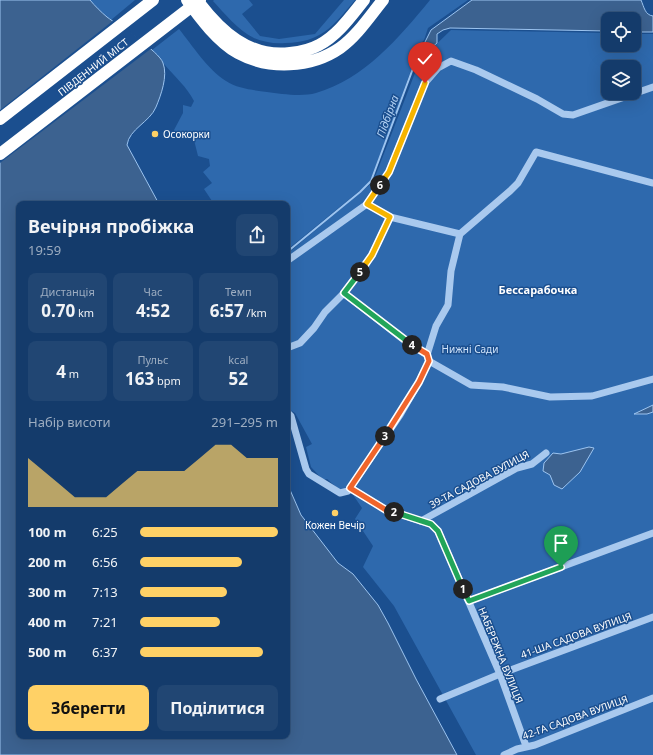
<!DOCTYPE html>
<html lang="uk">
<head>
<meta charset="utf-8">
<style>
	:root { --surface:#143b6b; --page:#214673; --text:#f1f3f6; --muted:#9dadc1; --line:#33557e; --accent:#ffd166 }
	body { margin:0; font-family:"Noto Sans",sans-serif; background:var(--page); color:var(--text); height:100vh; display:flex; flex-direction:column; font-size:15px; white-space:nowrap }
	* { box-sizing:border-box; margin:0 }
	p { font-size:13px; color:var(--muted) }
	.icon { flex:none; width:22px; height:22px; fill:none; stroke:currentColor; stroke-width:2; stroke-linecap:round; stroke-linejoin:round }
	.map { position:relative; flex:1; overflow:hidden }
	.sheet { position:absolute; left:16px; top:201px; width:274px; height:538px; display:flex; flex-direction:column; background:var(--surface); border-radius:8px; box-shadow:0 4px 16px #0002,0 0 0 1px var(--line) }
	.sheet>* { flex:none }
	.buttons { position:absolute; left:601px; top:12px; display:grid; gap:8px }
	.buttons a { display:grid; place-items:center; width:40px; height:40px; border-radius:8px; background:var(--surface); box-shadow:0 4px 16px #0002,0 0 0 1px var(--line); font-size:20px }
	.pin { position:absolute; display:grid; place-items:center; width:34px; height:34px; color:#fff; margin:-41px -17px; border-radius:50% 50% 50% 0; rotate:-45deg; box-shadow:0 0 4px #0007 }
	.pin .icon { rotate:45deg }
	.km { position:absolute; width:20px; height:20px; margin:-10px; border-radius:50%; background:#222; color:#fff; font-size:11px; line-height:20px; text-align:center }
	.round { display:grid; place-items:center; flex:none; width:42px; height:42px; border-radius:8px; background:var(--page) }
	.summary { display:flex; align-items:center; justify-content:space-between; height:68px; padding:0 12px }
	h1 { font-size:18px; font-weight:700; line-height:30px }
	.stats { display:grid; grid-template-columns:repeat(3,1fr); gap:6px; height:68px; padding:4px 12px }
	.stats div { display:grid; align-content:center; border-radius:8px; background:var(--page); text-align:center }
	.stats b { font-size:17px; font-weight:700 }
	.stats small { font-size:11px; font-weight:400 }
	.stats p { font-size:11px }
	.chart { height:112px; padding:8px 12px }
	.chart p { display:flex; justify-content:space-between }
	.chart svg { width:100%; height:72px; margin-top:4px; fill:var(--accent); opacity:.7 }
	.action { display:flex; gap:8px; margin-top:auto; padding:8px 12px }
	.action a { flex:1; height:46px; border-radius:8px; background:var(--accent); color:#111; font-size:16px; font-weight:700; line-height:46px; text-align:center }
	.action a+a { background:var(--page); color:var(--text) }
	ul { padding:0 12px; list-style:none; font-size:13px }
	li { display:grid; grid-template-columns:64px 48px 1fr; align-items:center; height:30px }
	li i { height:10px; border-radius:5px; background:var(--accent) }
	.map>svg:first-child { display:block }
	.green { fill:#2e69ad; fill-rule:evenodd }
	.water { fill:#3c6290; stroke:#9cc4f0 }
	.pier { fill:#1b4f8f }
	.lines { fill:none; stroke-linecap:round; stroke-linejoin:round }
	.stream { stroke:#9cc4f0; stroke-width:2 }
	.minor { stroke:#a9c9ee; stroke-width:7 }
	.highway { stroke:#fff; stroke-width:12 }
	.highway-bridge { stroke:#fff; stroke-width:12 }
	.split-1-casing { stroke:#fff; stroke-width:8 }
	.split-2-casing { stroke:#fff; stroke-width:8 }
	.split-3-casing { stroke:#fff; stroke-width:8 }
	.split-4-casing { stroke:#fff; stroke-width:8 }
	.split-5-casing { stroke:#fff; stroke-width:8 }
	.split-6-casing { stroke:#fff; stroke-width:8 }
	.split-7-casing { stroke:#fff; stroke-width:8 }
	.split-1 { stroke:#22a559; stroke-width:5 }
	.split-2 { stroke:#22a559; stroke-width:5 }
	.split-3 { stroke:#f0652b; stroke-width:5 }
	.split-4 { stroke:#f0652b; stroke-width:5 }
	.split-5 { stroke:#22a559; stroke-width:5 }
	.split-6 { stroke:#f5b400; stroke-width:5 }
	.split-7 { stroke:#f5b400; stroke-width:5 }
	.poi-dot { fill:#ffd166; stroke:#1b4f8f; stroke-width:1.5 }
	.labels { text-anchor:middle; dominant-baseline:central; stroke-width:3; stroke-linejoin:round; paint-order:stroke }
	.street-label { font-size:10px; fill:#fff; stroke:#1b4f8f }
	.poi-label { font-size:10px; fill:#fff; stroke:#1b4f8f; text-anchor:start }
	.park-label { font-size:10px; fill:#cfe3fa; stroke:#1b4f8f }
	.water-label { font-size:11px; font-style:italic; fill:#b5d3f5; stroke:#1b4f8f }
	.neighbourhood-label { font-size:11px; font-weight:bold; fill:#fff; stroke:#1b4f8f }
</style>
</head>
<body>
<div class="map">
<svg width="653" height="755" viewBox="0 0 653 755">
	<rect width="100%" height="100%" fill="#1b4f8f"/>
	<path class="green" d="M90 0H135L111 20 100 11Z
		M214 0H249L253 5 242 14 260 36 279 39 315 34 344 0H355C332 27 322 42 285 43 275 44 263 42 254 38 238 30 225 14 213 1Z
		M430 0H468L428 28 424 40 414 52 413 65 378 161 370 181 363 188 287 250V204H214L204 189 212 183 203 172 210 166 209 159 198 156 193 136 188 135 184 137 174 132V130L183 113V105L191 107 194 101C187 87 175 77 164 64 160 59 157 54 152 50L179 29C192 45 208 70 226 81 238 89 254 90 267 92 281 94 302 97 316 93 364 79 399 38 430 0Z
		M451 30 608 33V45H634V34H653V755H476L394 606 363 567 373 546 355 519 362 508 347 486 342 492 327 479 323 480 311 467 306 447 312 444 295 413 290 410 287 405V254L373 182 420 60ZM608 67H634V93H608Z"/>
	<path class="water" d="M0 0H90C95 6 101 12 107 17 119 26 159 51 163 63 168 76 161 95 156 107 150 122 129 129 127 145L159 204H19V736H287V483L301 515 338 563 353 574 378 605 388 623 416 679 457 755H0Z
		M472 0H641C644 7 645 15 653 16V32H634V19H608V31L450 28 443 30 437 34V43L422 56 417 57 416 53 425 42 431 30Z
		M653 405V412L647 414H634Z
		M589 447 594 448 580 472 562 489 554 485 550 475 543 471 544 463 553 453 561 454Z"/>
	<path class="pier" d="M114 20 152 48 0 163V110Z"/>
	<g class="lines">
		<path class="stream" d="M287 252 360 192 371 181 418 55"/>
		<path class="minor" d="M367 204 390 217 460 234
			M287 261 367 204 389 172 425 83 438 68 451 61 476 70 537 99 563 114 573 115 653 87
			M344 293 404 340 427 355
			M287 348 300 343 314 328 325 312 344 293 372 255 390 217
			M429 361 471 385 503 387 550 397 592 396 653 379
			M287 412 291 416 306 469 309 474 340 493 348 491 400 415 419 382 429 361 427 355 436 326 448 305 451 271 460 234 510 191 518 183 536 152 653 183
			M350 488 386 510 431 524 438 531 500 674 526 746
			M421 521 517 468 532 464 546 453
			M469 601 653 533
			M440 699 500 674 653 617
			M504 755 517 749 535 745 653 698"/>
		<path class="highway" d="M187 0C200 18 218 42 238 53 269 70 311 68 340 48 357 36 370 16 383 0
			M197 0C220 31 249 58 290 53 300 52 310 50 319 45 338 35 351 16 364 0
			M0 119 153 0"/>
		<path class="highway-bridge" d="M0 154 200 0"/>
	</g>
	<g class="lines">
		<g class="split-1-casing">
			<path id="split-1" d="M463 589 469 601 561 567"/>
		</g>
		<g class="split-2-casing">
			<path id="split-2" d="M394 512 431 524 438 531 463 589"/>
		</g>
		<g class="split-3-casing">
			<path id="split-3" d="M385 436 350 488 386 510 394 512"/>
		</g>
		<g class="split-4-casing">
			<path id="split-4" d="M385 436 419 382 429 361 427 354 412 345"/>
		</g>
		<g class="split-5-casing">
			<path id="split-5" d="M360 272 344 293 412 345"/>
		</g>
		<g class="split-6-casing">
			<path id="split-6" d="M360 272 372 255 390 217 367 204 380 185"/>
		</g>
		<g class="split-7-casing">
			<path id="split-7" d="M380 185 389 172 425 83"/>
		</g>
		<use href="#split-1" class="split-1"/>
		<use href="#split-2" class="split-2"/>
		<use href="#split-3" class="split-3"/>
		<use href="#split-4" class="split-4"/>
		<use href="#split-5" class="split-5"/>
		<use href="#split-6" class="split-6"/>
		<use href="#split-7" class="split-7"/>
	</g>
	<g class="poi-dot">
		<circle cx="155" cy="134" r="4"/>
		<circle cx="335" cy="513" r="4"/>
	</g>
	<g class="labels">
		<g class="street-label">
			<text transform="translate(93 67) rotate(-38)">ПІВДЕННИЙ МІСТ</text>
			<text transform="translate(479 479) rotate(-28)">39-ТА САДОВА ВУЛИЦЯ</text>
			<text transform="translate(576 635) rotate(-20)">41-ША САДОВА ВУЛИЦЯ</text>
			<text transform="translate(501 655) rotate(68)">НАБЕРЕЖНА ВУЛИЦЯ</text>
			<text transform="translate(575 717) rotate(-20)">42-ГА САДОВА ВУЛИЦЯ</text>
		</g>
		<g class="poi-label">
			<text x="163" y="134">Осокорки</text>
			<text x="335" y="525" text-anchor="middle">Кожен Вечір</text>
		</g>
		<g class="park-label">
			<text x="470" y="349">Нижні Сади</text>
		</g>
		<g class="water-label">
			<text transform="translate(387 116) rotate(-70)">Підбірна</text>
		</g>
		<g class="neighbourhood-label">
			<text x="538" y="289">Бессарабочка</text>
		</g>
	</g>
</svg>
<div class="buttons">
<a><svg class="icon" aria-label="locate" viewBox="0 0 24 24"><circle cx="12" cy="12" r="6"/><path d="M12 2v4M12 18v4M2 12h4M18 12h4"/></svg></a>
<a><svg class="icon" aria-label="layers" viewBox="0 0 24 24"><path d="M12 4l9 5-9 5-9-5zM3 14l9 5 9-5"/></svg></a>
</div>
<div class="pin" style="left:561px;top:567px;background:#1e9e55"><svg class="icon" aria-label="arrive" viewBox="0 0 24 24"><path d="M6 21V4h12l-3 4 3 4H6"/></svg></div>
<div class="pin" style="left:425px;top:83px;background:#d93025"><svg class="icon" aria-label="check" viewBox="0 0 24 24"><path d="M5 12l5 5 9-10"/></svg></div>
<b class="km" style="left:463px;top:589px">1</b>
<b class="km" style="left:394px;top:512px">2</b>
<b class="km" style="left:385px;top:436px">3</b>
<b class="km" style="left:412px;top:345px">4</b>
<b class="km" style="left:360px;top:272px">5</b>
<b class="km" style="left:380px;top:185px">6</b>
<section class="sheet">
<div class="summary"><div><h1>Вечірня пробіжка</h1><p>19:59</p></div><a class="round"><svg class="icon" aria-label="share" viewBox="0 0 24 24"><path d="M12 15V3M7 8l5-5 5 5M5 13v7h14v-7"/></svg></a></div>
<div class="stats">
<div><p>Дистанція</p><b>0.70<small> km</small></b></div>
<div><p>Час</p><b>4:52</b></div>
<div><p>Темп</p><b>6:57<small> /km</small></b></div>
</div>
<div class="stats">
<div><b>4<small> m</small></b></div>
<div><p>Пульс</p><b>163<small> bpm</small></b></div>
<div><p>kcal</p><b>52</b></div>
</div>
<div class="chart"><p><span>Набір висоти</span>291–295 m</p>
<svg viewBox="0 0 160 44" preserveAspectRatio="none"><path d="M0 44V14L10 22L20 30L30 38L40 38L50 38L60 30L70 22L80 22L90 22L100 22L110 14L120 6L130 6L140 14L150 14L160 14V44z"/></svg>
</div>
<ul>
<li><b>100 m</b>6:25<i style="width:100%"></i></li>
<li><b>200 m</b>6:56<i style="width:74%"></i></li>
<li><b>300 m</b>7:13<i style="width:63%"></i></li>
<li><b>400 m</b>7:21<i style="width:58%"></i></li>
<li><b>500 m</b>6:37<i style="width:89%"></i></li>
</ul>
<div class="action"><a>Зберегти</a><a>Поділитися</a></div>
</section>
</div>
</body>
</html>
